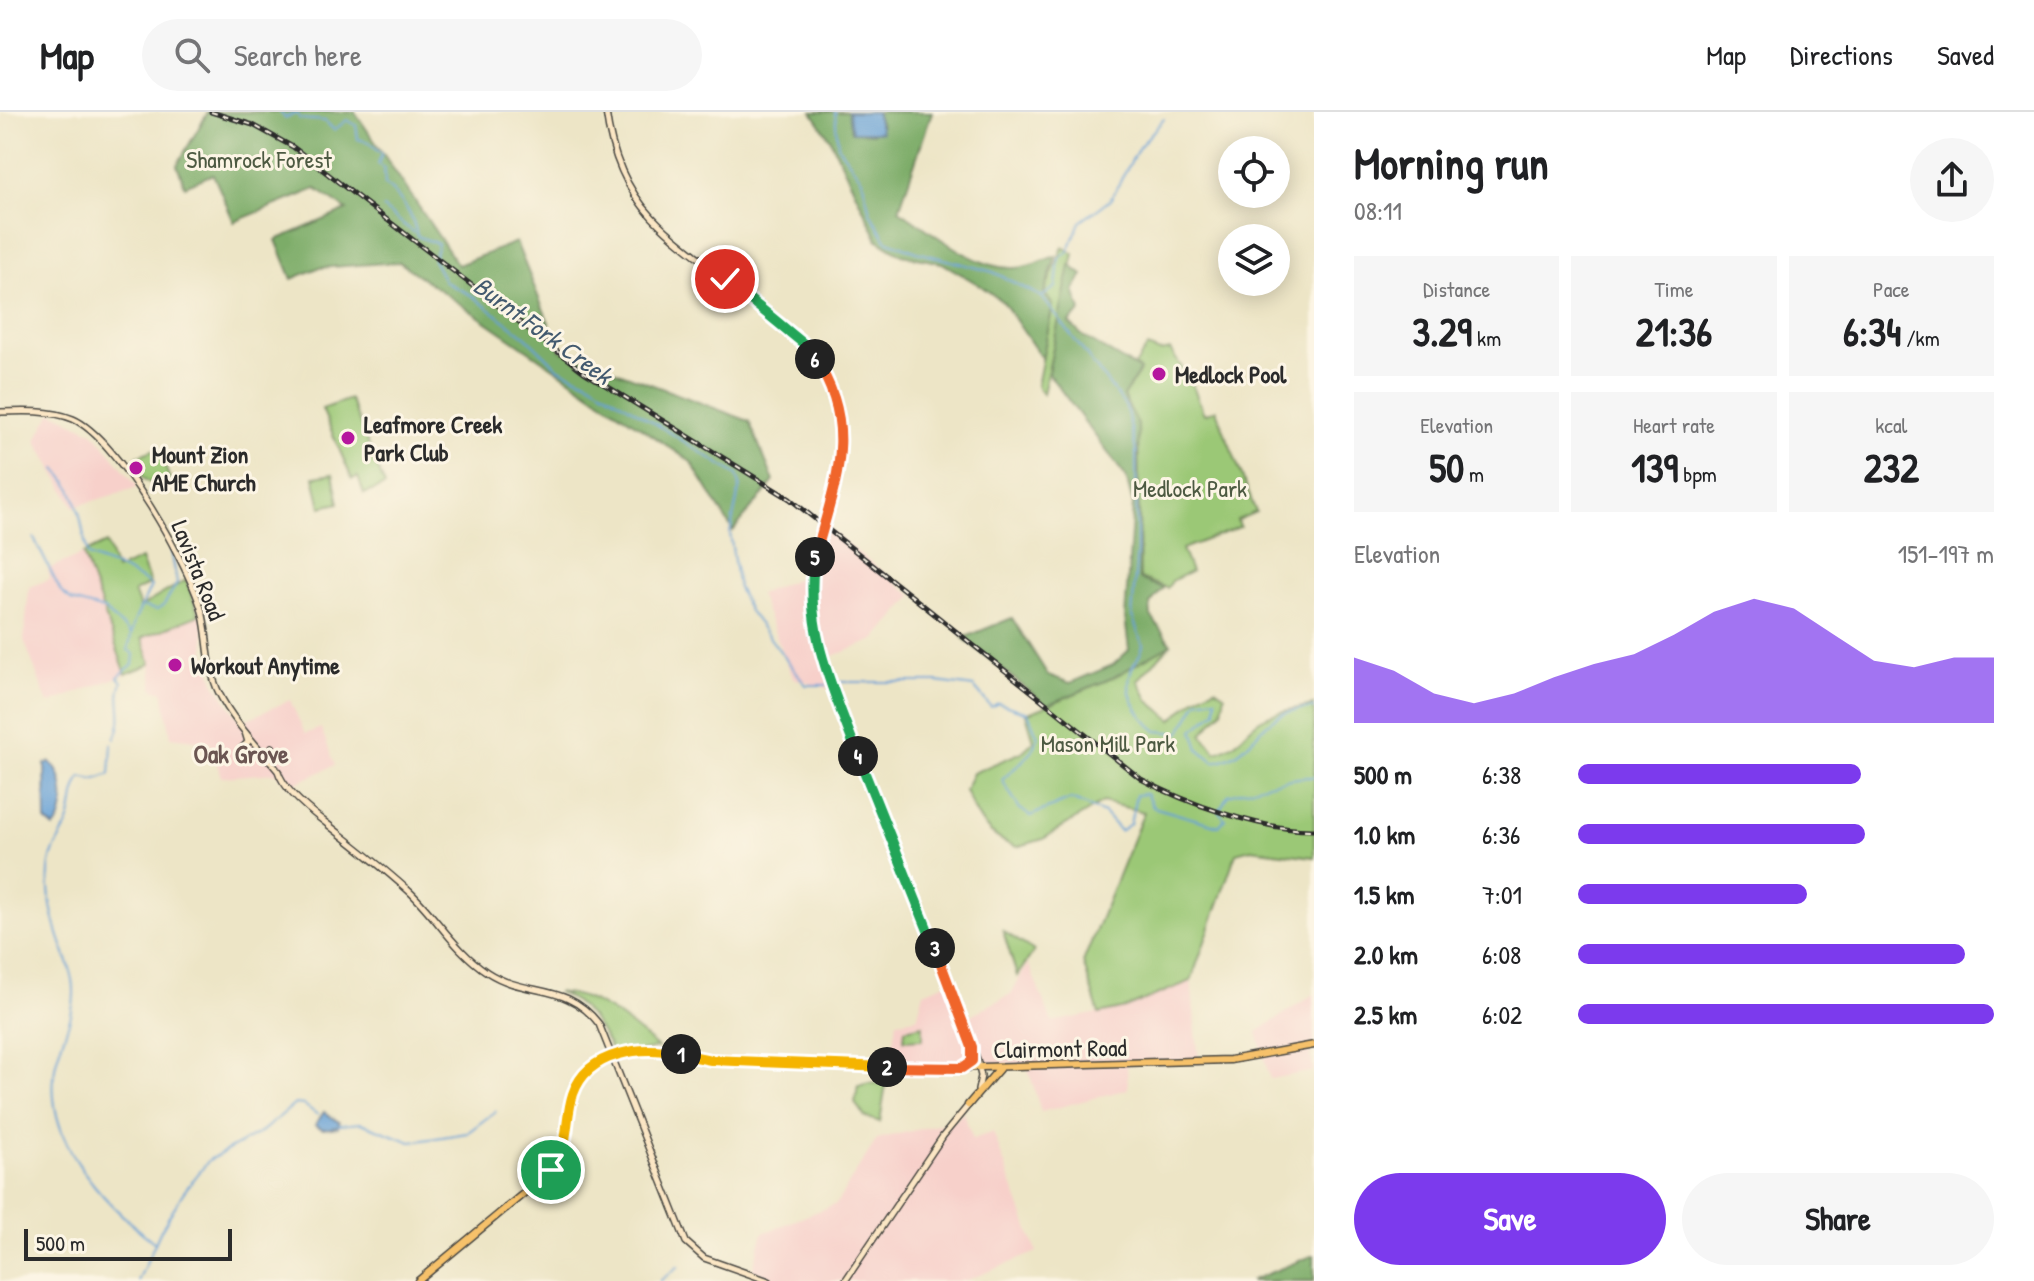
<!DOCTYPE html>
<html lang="en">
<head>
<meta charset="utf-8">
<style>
	:root { --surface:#fff; --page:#f6f6f6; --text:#202124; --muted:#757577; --line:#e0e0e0; --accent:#7c3aed }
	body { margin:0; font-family:"Patrick Hand",sans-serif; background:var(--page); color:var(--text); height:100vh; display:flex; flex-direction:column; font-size:30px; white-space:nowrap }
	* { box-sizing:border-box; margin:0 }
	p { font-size:26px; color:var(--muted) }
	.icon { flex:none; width:44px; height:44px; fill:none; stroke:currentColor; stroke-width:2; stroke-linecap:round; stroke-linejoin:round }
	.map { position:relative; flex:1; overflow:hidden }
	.side { display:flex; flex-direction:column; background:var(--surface); width:720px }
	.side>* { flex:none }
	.tools { position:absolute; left:1218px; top:24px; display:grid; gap:16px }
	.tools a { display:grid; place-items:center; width:72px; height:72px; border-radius:50%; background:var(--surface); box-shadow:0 4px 20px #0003; font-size:40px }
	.scale { position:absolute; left:24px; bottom:20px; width:208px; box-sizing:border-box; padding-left:8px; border:4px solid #2b2b2b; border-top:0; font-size:22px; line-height:28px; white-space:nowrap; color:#2b2b2b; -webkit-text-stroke:6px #fcf5e5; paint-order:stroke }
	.pin { position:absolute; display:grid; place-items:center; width:68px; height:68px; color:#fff; margin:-34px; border:4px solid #fff; border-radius:50%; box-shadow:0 2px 8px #0007 }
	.km { position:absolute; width:40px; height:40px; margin:-20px; border-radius:50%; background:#222; color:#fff; font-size:22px; line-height:40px; text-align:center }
	.round { display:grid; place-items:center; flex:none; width:84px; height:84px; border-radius:42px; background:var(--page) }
	.summary { display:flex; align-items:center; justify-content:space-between; height:136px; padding:0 40px }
	h1 { font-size:44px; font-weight:700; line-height:60px }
	.metrics { display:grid; grid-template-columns:repeat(3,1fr); gap:12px; height:136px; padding:8px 40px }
	.metrics div { display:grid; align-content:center; border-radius:0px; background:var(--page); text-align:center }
	.metrics b { font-size:40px; font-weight:700 }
	.metrics small { font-size:22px; font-weight:400 }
	.metrics p { font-size:22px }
	.chart { height:224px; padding:16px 40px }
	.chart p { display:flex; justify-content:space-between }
	.chart svg { width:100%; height:144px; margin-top:8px; fill:var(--accent); opacity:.7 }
	.button { display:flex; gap:16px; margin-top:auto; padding:16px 40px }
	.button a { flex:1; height:92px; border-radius:48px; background:var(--accent); color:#fff; font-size:32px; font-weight:700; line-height:92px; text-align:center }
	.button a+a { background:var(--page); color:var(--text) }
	ul { padding:0 40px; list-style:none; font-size:26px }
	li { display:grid; grid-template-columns:128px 96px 1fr; align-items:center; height:60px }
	li i { height:20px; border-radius:10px; background:var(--accent) }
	header { display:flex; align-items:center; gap:48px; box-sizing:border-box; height:112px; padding:0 40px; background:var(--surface); border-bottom:2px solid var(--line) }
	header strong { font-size:38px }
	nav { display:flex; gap:44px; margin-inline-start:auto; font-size:28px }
	.search { width:560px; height:72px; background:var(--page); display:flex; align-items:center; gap:20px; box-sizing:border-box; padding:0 28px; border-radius:44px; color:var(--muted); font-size:30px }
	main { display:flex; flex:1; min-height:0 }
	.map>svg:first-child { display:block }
	.built { fill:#f7d0ca }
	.green { fill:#9bc876; stroke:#637a50; stroke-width:2 }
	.forest { fill:#7cac67; stroke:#546c49; stroke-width:2 }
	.water { fill:#66a0d5; stroke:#486680; stroke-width:2 }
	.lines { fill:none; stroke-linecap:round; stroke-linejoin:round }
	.stream { stroke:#66a0d5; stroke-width:2 }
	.secondary-casing { stroke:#484742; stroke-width:8 }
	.primary-casing { stroke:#484742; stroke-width:9 }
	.secondary { stroke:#fbe6c4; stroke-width:5 }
	.primary { stroke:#f6c16b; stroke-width:6 }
	.rail-casing { stroke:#2b2b2b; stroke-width:5 }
	.rail { stroke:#fcf5e5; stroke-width:2; stroke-dasharray:6; stroke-linecap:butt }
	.secondary-bridge-casing { stroke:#484742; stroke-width:8; stroke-linecap:butt }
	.secondary-bridge { stroke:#fbe6c4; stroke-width:5 }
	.split-1-casing { stroke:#fff; stroke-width:16 }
	.split-2-casing { stroke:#fff; stroke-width:16 }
	.split-3-casing { stroke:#fff; stroke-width:16 }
	.split-4-casing { stroke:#fff; stroke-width:16 }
	.split-5-casing { stroke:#fff; stroke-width:16 }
	.split-6-casing { stroke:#fff; stroke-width:16 }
	.split-7-casing { stroke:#fff; stroke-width:16 }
	.split-1 { stroke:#f5b400; stroke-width:10 }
	.split-2 { stroke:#f5b400; stroke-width:10 }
	.split-3 { stroke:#f0652b; stroke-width:10 }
	.split-4 { stroke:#22a559; stroke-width:10 }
	.split-5 { stroke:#22a559; stroke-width:10 }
	.split-6 { stroke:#f0652b; stroke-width:10 }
	.split-7 { stroke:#22a559; stroke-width:10 }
	.poi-dot { fill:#b5179e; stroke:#fcf5e5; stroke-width:3 }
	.labels { text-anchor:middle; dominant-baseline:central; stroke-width:6; stroke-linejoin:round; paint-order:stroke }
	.park-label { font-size:24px; fill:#4d5a42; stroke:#fcf5e5 }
	.poi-label { font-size:24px; font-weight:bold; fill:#2b2b2b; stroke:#fcf5e5; text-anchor:start }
	.street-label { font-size:24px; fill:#2b2b2b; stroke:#fcf5e5 }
	.water-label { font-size:26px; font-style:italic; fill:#435a6f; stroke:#fcf5e5 }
	.neighbourhood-label { font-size:26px; font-weight:bold; fill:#6b5652; stroke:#fcf5e5 }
</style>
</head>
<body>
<header>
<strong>Map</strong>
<div class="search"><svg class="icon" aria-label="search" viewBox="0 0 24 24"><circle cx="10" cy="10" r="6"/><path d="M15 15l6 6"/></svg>Search here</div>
<nav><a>Map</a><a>Directions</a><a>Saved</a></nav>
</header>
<main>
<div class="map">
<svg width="1314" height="1169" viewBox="0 0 1314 1169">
	<rect width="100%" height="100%" fill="#fcf5e5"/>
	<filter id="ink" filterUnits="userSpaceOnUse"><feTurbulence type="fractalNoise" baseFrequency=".0125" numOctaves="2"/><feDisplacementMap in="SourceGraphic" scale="16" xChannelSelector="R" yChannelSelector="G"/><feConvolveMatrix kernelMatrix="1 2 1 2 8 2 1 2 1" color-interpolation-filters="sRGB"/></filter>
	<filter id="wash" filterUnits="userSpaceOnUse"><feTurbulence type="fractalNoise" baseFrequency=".006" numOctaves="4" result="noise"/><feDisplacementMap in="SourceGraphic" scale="32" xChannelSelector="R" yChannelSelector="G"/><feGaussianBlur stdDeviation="1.8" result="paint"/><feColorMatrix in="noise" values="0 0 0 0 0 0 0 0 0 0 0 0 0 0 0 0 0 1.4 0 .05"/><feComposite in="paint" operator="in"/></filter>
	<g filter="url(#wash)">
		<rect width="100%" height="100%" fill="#ede5c6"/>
		<path class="built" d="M52 300 93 320 138 375 74 395 36 328Z
			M823 412 913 484 875 528 823 548 834 578 793 566 759 482 814 460Z
			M83 442 126 562 48 592 24 528 29 475 50 467 48 457Z
			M203 502 205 541 214 570 241 610 290 588 305 622 321 616 335 653 290 674 277 661 221 665 210 630 171 625 163 580 153 577 151 552 141 526Z
			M1028 851 1052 910 1125 896 1191 869 1199 950 1127 952 1128 977 1041 1000 1027 953H889L897 909 917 906 924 880 948 870 963 907 1011 882Z
			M1314 882V933L1309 935 1314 959 1270 967 1257 920Z
			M963 1000 973 1027 993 1020 1037 1140 965 1169H775L751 1162 763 1121 836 1092 877 1027 954 1009Z"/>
		<path class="green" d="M1063 135 1074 142 1043 282 1037 274 1053 193 1044 181Z
			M1147 235 1160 240 1170 238 1190 267 1204 302 1216 298 1256 400 1237 408 1240 415 1182 437 1191 460 1173 468 1167 476 1140 466 1138 313 1123 284 1140 259 1135 254Z
			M350 287 385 374 364 382 358 365 352 367 322 297Z
			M158 336 171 370 153 373 143 366 137 344Z
			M333 362 339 391 321 395 314 365Z
			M106 431 116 458 141 447 150 472 134 480 140 495 186 468 199 503 142 526 151 552 126 562 83 442Z
			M1171 532 1138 568 1149 589 1172 608C1187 594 1195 584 1215 576L1225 583 1222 599 1202 622 1216 640C1241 632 1239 624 1257 610 1272 599 1296 597 1314 593V745L1251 737 1236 741 1191 869 1125 896 1099 902 1083 850 1144 700 1103 690 1043 727 1017 735C986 725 977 706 965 678L973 661 1022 640 1034 629 1026 602 1112 566Z
			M1003 819 1034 839 1017 864Z
			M557 880C598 883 628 910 658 936L615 944C598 915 589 893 557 880Z
			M923 913V927L904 928 905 917Z
			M869 971 886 972 880 1010 865 1005 855 991 858 974Z"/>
		<path class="forest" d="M208 0H355L458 153 516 130 560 238 749 309 774 369 733 419 691 350 399 150 318 156 292 167 276 128 347 98 316 77 234 110 213 62 185 74 177 53Z
			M812 0H848L851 20 873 21 881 14 876 0H932L899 98C931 118 975 158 1014 156 1028 156 1043 148 1056 144L1044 181 1053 193 1042 247 1004 191 981 174 942 151 902 143 878 128 830 27Z
			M1070 153 1083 163 1074 178 1081 199 1069 211 1084 225 1140 258 1123 284 1138 313 1139 467 1163 476 1150 492 1151 504 1171 532 1112 566 1047 593 963 526 1012 506 1048 563 1070 571 1113 553 1129 538 1125 505 1133 392 1126 365 1048 261Z
			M1314 1143V1169H1250Z"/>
		<path class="water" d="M848 0H876L881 20H852Z
			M50 650C66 664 68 702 54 716L46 709 45 652Z
			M324 1000 339 1010 338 1015 323 1017 315 1013Z"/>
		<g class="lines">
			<path class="stream" d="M280 0 285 6 297 1 300 7 325 9 334 18 347 8 356 13 358 27 369 30 382 41 378 52 384 56 385 72C402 87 413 102 417 124L438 132 433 148 445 170 471 183 526 225 559 257 589 270 737 363 740 373 730 421 738 476 749 499 806 573H826
				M835 0 838 35 862 67 870 100 886 128 917 140 993 160 1042 185 1126 295 1136 339 1137 438 1132 504 1143 533C1142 542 1136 548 1132 556 1122 581 1139 604 1157 619L1180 621 1198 589 1216 586V599L1193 618 1199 637 1214 650C1263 641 1251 598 1314 596
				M383 96 413 120
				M1043 184 1056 175 1059 146 1068 140 1080 110 1110 88 1139 35 1164 7
				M56 357C81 380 80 412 88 444 112 454 131 459 151 474L134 510 128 538 134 542 133 552 118 565 122 570C114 590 127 602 115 627
				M34 426 61 480 72 489 104 498 131 522
				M144 495 157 498 164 493 177 471 171 437
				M840 570H937L974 575 991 595 998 591 1028 601 1038 625 1031 641 1002 668 1020 697 1030 704 1071 687 1104 701 1120 719 1130 712 1136 683 1146 682 1153 695 1219 714 1225 707 1219 699 1228 683C1253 676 1291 664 1314 665
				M112 632 110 662 94 668 81 665C71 684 75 687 70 705 67 716 59 727 54 738 44 759 50 794 56 815 61 836 74 858 74 879 75 906 59 930 55 956 43 1028 102 1090 155 1131
				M339 1013 361 1011 411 1030 467 1021 496 999
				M138 1169 161 1118 183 1081 209 1048 261 1020 295 992 304 993 318 1003
				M660 1169 679 1154"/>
		</g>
	</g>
	<g filter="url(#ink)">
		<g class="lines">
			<g class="secondary-casing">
				<path id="secondary" d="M606 0C611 38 625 76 652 105 712 169 838 220 842 319 843 349 834 376 827 404
					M0 300C23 299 51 298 73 307 118 326 191 456 203 503 209 529 207 557 219 581 232 608 259 636 278 659
					M822 424 811 476 814 522 977 947 981 964 978 978
					M240 638 248 630 245 620
					M269 646 272 635
					M278 659C283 677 310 699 326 711 355 734 384 756 411 781 437 806 456 840 487 860 527 886 566 869 599 912L686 1130 704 1146 769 1169
					M845 1169 943 1024 971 990"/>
			</g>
			<g class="primary-casing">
				<path id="primary" d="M964 955 972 949V935
					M968 993 999 957
					M418 1169 547 1062 565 1034 572 985 581 966 598 952 632 938 657 937 718 948 948 956 1230 948 1314 933"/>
			</g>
			<use href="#secondary" class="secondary"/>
			<use href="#primary" class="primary"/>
			<g class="rail-casing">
				<path id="rail" d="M211 0 253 13 293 35 584 260 790 387 1141 667C1185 691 1264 719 1314 718"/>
			</g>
			<use href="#rail" class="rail"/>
			<g class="secondary-bridge-casing">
				<path id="secondary-bridge" d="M822 424 827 404"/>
			</g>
			<use href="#secondary-bridge" class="secondary-bridge"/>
		</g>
	</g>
	<g class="lines" filter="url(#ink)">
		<g class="split-1-casing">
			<path id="split-1" d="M551 1058C571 1034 564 1009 573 982 588 938 644 933 681 942"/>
		</g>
		<g class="split-2-casing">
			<path id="split-2" d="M681 942 711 948 887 955"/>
		</g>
		<g class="split-3-casing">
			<path id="split-3" d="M887 955 962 956 972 949V935L935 836"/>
		</g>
		<g class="split-4-casing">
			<path id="split-4" d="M858 644 935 836"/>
		</g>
		<g class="split-5-casing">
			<path id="split-5" d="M815 445C803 518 834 578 858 644"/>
		</g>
		<g class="split-6-casing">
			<path id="split-6" d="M815 247C861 316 834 373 815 445"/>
		</g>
		<g class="split-7-casing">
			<path id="split-7" d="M725 167 804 232 815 247"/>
		</g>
		<use href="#split-1" class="split-1"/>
		<use href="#split-2" class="split-2"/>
		<use href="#split-3" class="split-3"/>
		<use href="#split-4" class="split-4"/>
		<use href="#split-5" class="split-5"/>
		<use href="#split-6" class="split-6"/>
		<use href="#split-7" class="split-7"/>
	</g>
	<g class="poi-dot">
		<circle cx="1159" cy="262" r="8"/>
		<circle cx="348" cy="326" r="8"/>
		<circle cx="136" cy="356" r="8"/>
		<circle cx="175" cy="553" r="8"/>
	</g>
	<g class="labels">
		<g class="park-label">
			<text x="259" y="47">Shamrock Forest</text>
			<text x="1190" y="376">Medlock Park</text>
			<text x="1108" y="631">Mason Mill Park</text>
		</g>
		<g class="poi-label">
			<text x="1175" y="262">Medlock Pool</text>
			<text x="364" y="312">Leafmore Creek<tspan x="364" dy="28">Park Club</tspan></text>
			<text x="152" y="342">Mount Zion<tspan x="152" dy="28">AME Church</tspan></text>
			<text x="191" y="553">Workout Anytime</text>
		</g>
		<g class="street-label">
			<text transform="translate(199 458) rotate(68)">Lavista Road</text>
			<text transform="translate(1060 936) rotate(-1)">Clairmont Road</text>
		</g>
		<g class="water-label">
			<text transform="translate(543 218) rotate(36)">Burnt Fork Creek</text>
		</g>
		<g class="neighbourhood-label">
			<text x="241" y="641">Oak Grove</text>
		</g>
	</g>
</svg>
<div class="tools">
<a><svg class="icon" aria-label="locate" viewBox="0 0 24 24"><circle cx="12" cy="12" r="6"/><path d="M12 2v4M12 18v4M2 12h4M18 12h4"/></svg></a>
<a><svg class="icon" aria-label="layers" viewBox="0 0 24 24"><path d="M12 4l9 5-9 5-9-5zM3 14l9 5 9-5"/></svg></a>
</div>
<div class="scale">500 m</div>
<div class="pin" style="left:551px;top:1058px;background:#1e9e55"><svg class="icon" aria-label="arrive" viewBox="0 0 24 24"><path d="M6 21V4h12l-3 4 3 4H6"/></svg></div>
<div class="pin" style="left:725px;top:167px;background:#d93025"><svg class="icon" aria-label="check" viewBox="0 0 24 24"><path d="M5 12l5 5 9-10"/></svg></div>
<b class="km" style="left:681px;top:942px">1</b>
<b class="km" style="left:887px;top:955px">2</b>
<b class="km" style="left:935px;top:836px">3</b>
<b class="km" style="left:858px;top:644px">4</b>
<b class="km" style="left:815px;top:445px">5</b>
<b class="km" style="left:815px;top:247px">6</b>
</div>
<section class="side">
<div class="summary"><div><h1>Morning run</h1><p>08:11</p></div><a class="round"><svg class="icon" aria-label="share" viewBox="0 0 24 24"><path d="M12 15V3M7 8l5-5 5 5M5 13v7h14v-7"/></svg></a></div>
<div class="metrics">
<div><p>Distance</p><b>3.29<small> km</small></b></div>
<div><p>Time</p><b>21:36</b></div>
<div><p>Pace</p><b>6:34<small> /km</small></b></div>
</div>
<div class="metrics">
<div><p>Elevation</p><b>50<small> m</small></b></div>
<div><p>Heart rate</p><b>139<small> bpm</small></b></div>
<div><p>kcal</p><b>232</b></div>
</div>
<div class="chart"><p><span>Elevation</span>151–197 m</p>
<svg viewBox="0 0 160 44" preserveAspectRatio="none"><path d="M0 44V24L10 28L20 35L30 38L40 35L50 30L60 26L70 23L80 17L90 10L100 6L110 9L120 17L130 25L140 27L150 24L160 24V44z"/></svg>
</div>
<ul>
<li><b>500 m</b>6:38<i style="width:68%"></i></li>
<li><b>1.0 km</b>6:36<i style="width:69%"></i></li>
<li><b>1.5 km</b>7:01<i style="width:55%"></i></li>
<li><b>2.0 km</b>6:08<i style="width:93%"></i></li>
<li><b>2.5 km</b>6:02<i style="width:100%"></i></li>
</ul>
<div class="button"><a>Save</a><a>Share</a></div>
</section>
</main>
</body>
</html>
